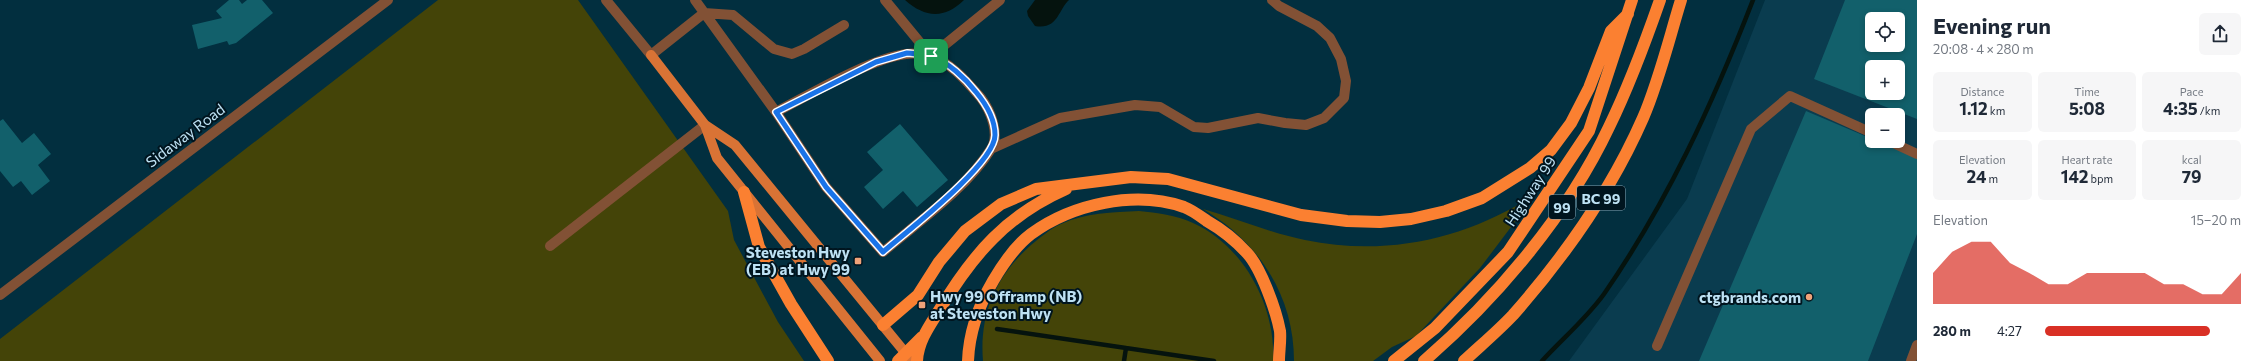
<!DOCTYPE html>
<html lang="en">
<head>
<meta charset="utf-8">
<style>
	:root { --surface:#fff; --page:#f6f6f7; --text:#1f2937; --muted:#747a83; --accent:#d93025 }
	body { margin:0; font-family:Commissioner,sans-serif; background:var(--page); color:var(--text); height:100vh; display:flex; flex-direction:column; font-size:15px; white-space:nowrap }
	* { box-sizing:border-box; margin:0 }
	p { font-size:13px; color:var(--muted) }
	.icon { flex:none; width:22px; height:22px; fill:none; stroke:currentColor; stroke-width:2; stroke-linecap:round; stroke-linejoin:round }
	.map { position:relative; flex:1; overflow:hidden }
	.details { display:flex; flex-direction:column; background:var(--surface); width:340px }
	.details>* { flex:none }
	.controls { position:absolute; left:1865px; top:12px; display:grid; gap:8px }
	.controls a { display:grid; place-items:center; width:40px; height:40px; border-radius:6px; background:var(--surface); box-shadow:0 2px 6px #0003; font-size:20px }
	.pin { position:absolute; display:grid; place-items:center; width:34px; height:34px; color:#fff; margin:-17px; border-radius:8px; box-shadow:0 2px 6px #0006 }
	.round { display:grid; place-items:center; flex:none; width:42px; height:42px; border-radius:6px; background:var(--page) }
	.summary { display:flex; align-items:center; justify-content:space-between; height:68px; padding:0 16px }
	h1 { font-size:22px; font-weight:700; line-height:30px }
	.metrics { display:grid; grid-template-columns:repeat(3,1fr); gap:6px; height:68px; padding:4px 16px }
	.metrics div { display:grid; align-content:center; border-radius:6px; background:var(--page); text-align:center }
	.metrics b { font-size:17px; font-weight:700 }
	.metrics small { font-size:11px; font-weight:400 }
	.metrics p { font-size:11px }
	.chart { height:112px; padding:8px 16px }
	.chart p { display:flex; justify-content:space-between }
	.chart svg { width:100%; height:72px; margin-top:4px; fill:var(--accent); opacity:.7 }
	ul { padding:0 16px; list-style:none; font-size:13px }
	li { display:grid; grid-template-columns:64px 48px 1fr; align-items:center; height:30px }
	li i { height:10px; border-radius:5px; background:var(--accent) }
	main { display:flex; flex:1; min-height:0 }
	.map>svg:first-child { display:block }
	.built { fill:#0a3c4f; fill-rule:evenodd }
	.green { fill:#444408 }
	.water { fill:#05130e }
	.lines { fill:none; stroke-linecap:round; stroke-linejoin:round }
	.stream { stroke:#05130e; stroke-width:4.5 }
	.building { fill:#12606b; fill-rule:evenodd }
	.minor { stroke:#825135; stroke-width:10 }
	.major { stroke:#d97335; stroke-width:10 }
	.highway { stroke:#fb8031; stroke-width:12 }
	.route-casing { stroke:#fff; stroke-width:8 }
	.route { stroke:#1a73e8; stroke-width:5 }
	.poi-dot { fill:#f0a279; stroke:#00151f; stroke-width:1.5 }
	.labels { text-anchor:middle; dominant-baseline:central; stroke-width:4; stroke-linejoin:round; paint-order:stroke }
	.shield { fill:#00151f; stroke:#85a4b4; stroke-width:1 }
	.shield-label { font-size:14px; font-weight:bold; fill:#bee2f4 }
	.street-label { font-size:15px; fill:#bee2f4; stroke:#00151f }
	.poi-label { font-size:15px; font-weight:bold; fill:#bee2f4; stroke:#00151f; text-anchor:end }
</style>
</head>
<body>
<main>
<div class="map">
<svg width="1917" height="361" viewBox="0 0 1917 361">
	<rect width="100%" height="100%" fill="#022f3f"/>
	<path class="built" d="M1765 0H1917V361H1569L1687 199ZM1872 19H1898V45H1872ZM1872 67H1898V93H1872ZM1872 115H1898V141H1872Z"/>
	<path class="green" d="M438 0H578L728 211 734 240 778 322 804 361H0V339Z
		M1536 194 1480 268 1416 336 1392 347 1373 361H1294C1294 296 1259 242 1203 209 1237 219 1271 233 1305 240 1387 257 1466 239 1536 194Z
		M1139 211C1157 213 1176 215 1193 223 1244 246 1276 306 1273 361H983C979 314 996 276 1031 245 1040 238 1051 228 1061 224 1085 213 1113 212 1139 211Z"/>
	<path class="water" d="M905 0H964C945 19 925 18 905 0Z
		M1035 0H1069C1058 10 1058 30 1035 26L1028 16 1027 11Z"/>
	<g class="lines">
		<path class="stream" d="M997 329 1214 361
			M1124 361 1126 348
			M1542 361C1562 339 1586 319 1604 294 1667 203 1713 103 1753 0"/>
	</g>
	<path class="building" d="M229 0H239L242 4 247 0H262L273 13 236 43 229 45 227 41 198 49 192 25 222 18 216 11Z
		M1845 0H1917V119L1814 79ZM1872 19H1898V45H1872ZM1872 67H1898V93H1872Z
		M1806 111 1872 139V141H1877L1917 158V234L1868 361H1699Z
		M3 119 22 143 34 133 51 154 38 165 50 181 32 195 21 181 13 187 0 171V121Z
		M900 124 948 180 917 207 903 191 883 209 864 187 883 170 867 152Z"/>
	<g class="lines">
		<path class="minor" d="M606 0 651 55 704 13 733 15 774 49 792 54 804 49 844 25
			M695 0 776 112 826 187 883 252C918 222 966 189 991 149 1000 135 991 111 981 98 968 83 951 62 930 56 924 54 913 53 906 54 869 59 811 94 776 112
			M885 0 931 56 1000 0
			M1889 141 1917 154
			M991 149 1060 118 1135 105 1160 107 1194 127 1208 128 1258 118 1285 123 1306 125 1324 118 1344 98 1346 81 1341 59 1330 38 1317 26 1279 6 1272 0
			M550 246 705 125
			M0 295 388 0
			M1657 346 1751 129 1790 96 1872 133
			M1911 361 1917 345"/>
		<path class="major" d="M651 55 705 125 717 158 880 361
			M705 125 735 145 912 361"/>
		<path class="highway" d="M744 192 759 247 791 304 828 361
			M883 325 918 295 939 262 965 231 1001 204 1036 189 1131 177 1168 179 1301 215 1347 221 1380 222 1411 219 1446 211 1482 198 1530 168 1551 150 1571 123 1589 88 1611 31 1628 14
			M898 361 922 337
			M917 361C918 341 930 325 940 309 973 254 1007 215 1066 189
			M968 361C969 333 979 305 993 281 1003 264 1015 246 1031 234 1072 204 1135 190 1184 207 1192 210 1200 216 1207 221 1221 229 1236 241 1247 253 1261 268 1276 310 1280 331 1281 340 1279 351 1279 361
			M1394 361 1435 328 1508 252 1589 131 1632 0
			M1424 361C1497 298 1568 214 1609 127 1629 86 1645 43 1660 0
			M1464 361C1480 346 1498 331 1513 315 1565 256 1611 191 1643 118 1659 81 1669 39 1681 0"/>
	</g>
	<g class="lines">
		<g class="route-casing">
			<path id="route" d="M907 53C915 54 924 54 931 56 948 62 965 78 976 92 986 104 995 119 995 135 995 164 906 232 883 252L826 187 776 112 876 62Z"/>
		</g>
		<use href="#route" class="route"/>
	</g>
	<g class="poi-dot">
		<rect x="854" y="257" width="8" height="8" rx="2"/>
		<circle cx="1809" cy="297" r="4"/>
		<rect x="918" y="301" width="8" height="8" rx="2"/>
	</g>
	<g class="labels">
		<g class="shield">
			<rect x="1577" y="186" width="48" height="24" rx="3"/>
			<rect x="1549" y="195" width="26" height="24" rx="3"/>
		</g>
		<g class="shield-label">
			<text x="1601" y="198">BC 99</text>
			<text x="1562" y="207">99</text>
		</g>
		<g class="street-label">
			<text transform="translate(185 135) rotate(-37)">Sidaway Road</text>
			<text transform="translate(1530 191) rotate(-57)">Highway 99</text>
		</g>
		<g class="poi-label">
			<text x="850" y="252">Steveston Hwy<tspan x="850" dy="17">(EB) at Hwy 99</tspan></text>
			<text x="930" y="296" text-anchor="start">Hwy 99 Offramp (NB)<tspan x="930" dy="17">at Steveston Hwy</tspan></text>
			<text x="1801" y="297">ctgbrands.com</text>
		</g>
	</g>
</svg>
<div class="controls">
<a><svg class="icon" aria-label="locate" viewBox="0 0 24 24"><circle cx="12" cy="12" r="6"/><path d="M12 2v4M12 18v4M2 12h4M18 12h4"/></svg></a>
<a>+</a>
<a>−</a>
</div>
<div class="pin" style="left:931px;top:56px;background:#1e9e55"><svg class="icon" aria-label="arrive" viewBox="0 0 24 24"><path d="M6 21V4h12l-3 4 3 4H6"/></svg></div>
</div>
<section class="details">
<div class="summary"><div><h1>Evening run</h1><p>20:08 · 4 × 280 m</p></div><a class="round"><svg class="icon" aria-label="share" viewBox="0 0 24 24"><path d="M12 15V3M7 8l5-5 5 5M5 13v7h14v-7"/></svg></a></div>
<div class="metrics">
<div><p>Distance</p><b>1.12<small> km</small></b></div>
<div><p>Time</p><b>5:08</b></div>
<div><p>Pace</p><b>4:35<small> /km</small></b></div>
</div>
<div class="metrics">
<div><p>Elevation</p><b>24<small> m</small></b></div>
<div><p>Heart rate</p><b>142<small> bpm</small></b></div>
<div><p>kcal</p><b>79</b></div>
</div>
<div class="chart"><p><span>Elevation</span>15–20 m</p>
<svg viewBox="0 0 160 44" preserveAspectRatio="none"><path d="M0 44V25L10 12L20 6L30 6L40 19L50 25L60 32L70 32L80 25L90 25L100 25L110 25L120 32L130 32L140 38L150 38L160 25V44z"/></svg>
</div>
<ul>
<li><b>280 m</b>4:27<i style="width:84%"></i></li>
</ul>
</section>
</main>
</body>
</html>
